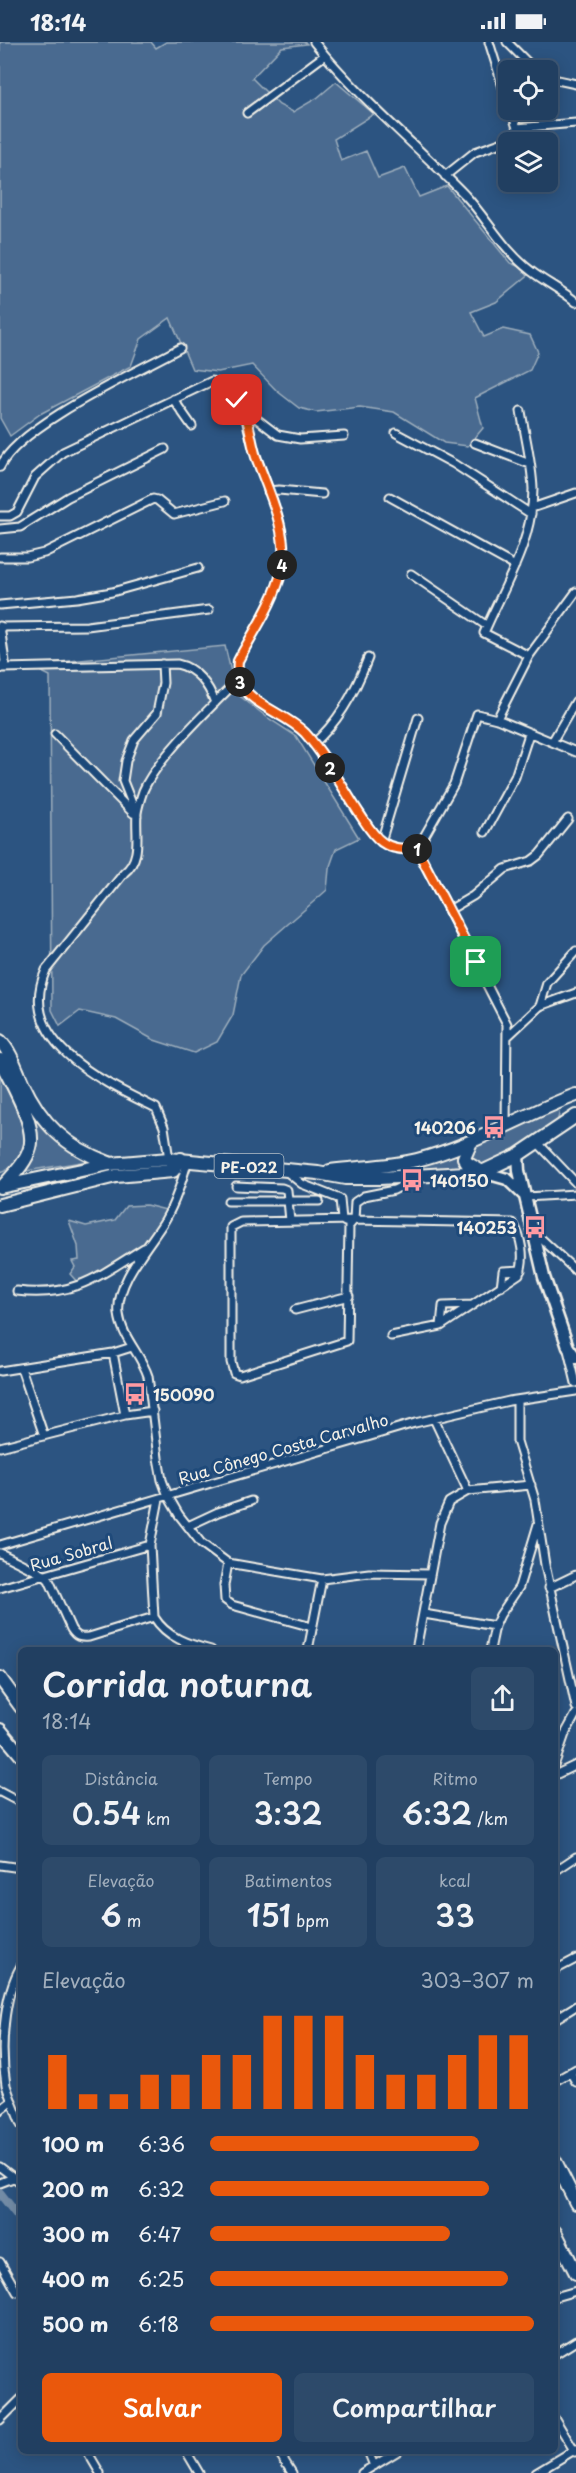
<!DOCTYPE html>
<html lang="pt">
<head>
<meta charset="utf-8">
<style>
	:root { --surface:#213f61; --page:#2d4a6a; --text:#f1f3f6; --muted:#a2afbd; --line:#3e5876; --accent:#ea580c }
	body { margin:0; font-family:"Playpen Sans",sans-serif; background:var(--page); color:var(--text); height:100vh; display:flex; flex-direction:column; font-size:22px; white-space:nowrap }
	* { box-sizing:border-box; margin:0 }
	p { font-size:20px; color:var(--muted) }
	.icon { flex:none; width:33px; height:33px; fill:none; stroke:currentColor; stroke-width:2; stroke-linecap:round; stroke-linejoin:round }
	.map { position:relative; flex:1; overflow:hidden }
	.details { position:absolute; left:18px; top:1605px; width:540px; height:807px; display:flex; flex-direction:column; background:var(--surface); border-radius:9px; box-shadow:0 3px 15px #0003,0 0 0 2px var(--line) }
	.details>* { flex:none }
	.tools { position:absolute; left:498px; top:18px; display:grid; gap:12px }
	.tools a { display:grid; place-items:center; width:60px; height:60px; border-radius:9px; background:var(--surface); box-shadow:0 3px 15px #0003,0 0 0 2px var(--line); font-size:30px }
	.pin { position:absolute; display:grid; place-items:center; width:51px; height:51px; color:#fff; margin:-26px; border-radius:12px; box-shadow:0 3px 9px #0006 }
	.km { position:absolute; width:30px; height:30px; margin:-15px; border-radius:50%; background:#222; color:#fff; font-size:16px; line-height:30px; text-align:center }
	.round { display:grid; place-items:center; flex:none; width:63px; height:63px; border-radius:9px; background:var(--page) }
	.head { display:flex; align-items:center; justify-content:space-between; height:102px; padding:0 24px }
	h1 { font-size:33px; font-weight:600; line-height:45px }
	.figures { display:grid; grid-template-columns:repeat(3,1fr); gap:9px; height:102px; padding:6px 24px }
	.figures div { display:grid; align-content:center; border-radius:9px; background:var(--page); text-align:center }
	.figures b { font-size:30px; font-weight:600 }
	.figures small { font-size:16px; font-weight:400 }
	.figures p { font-size:16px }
	.chart { height:168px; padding:12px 24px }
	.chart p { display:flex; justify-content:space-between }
	.chart svg { width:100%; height:108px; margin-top:6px; stroke:var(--accent); stroke-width:6 }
	.primary-button { display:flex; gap:12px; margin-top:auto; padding:12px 24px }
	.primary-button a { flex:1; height:69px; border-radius:9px; background:var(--accent); color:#fff; font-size:24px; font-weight:600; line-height:69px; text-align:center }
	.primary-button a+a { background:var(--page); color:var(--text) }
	ul { padding:0 24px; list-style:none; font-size:20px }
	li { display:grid; grid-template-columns:96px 72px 1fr; align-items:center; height:45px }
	li i { height:15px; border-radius:8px; background:var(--accent) }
	.status { display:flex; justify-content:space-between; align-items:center; height:42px; padding:0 30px; background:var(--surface); direction:ltr }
	.status svg { height:16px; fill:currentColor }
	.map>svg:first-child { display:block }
	.green { fill:#496b90; stroke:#9eaebc; stroke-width:1.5 }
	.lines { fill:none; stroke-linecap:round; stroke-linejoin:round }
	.canal { stroke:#738ca6; stroke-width:9 }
	.minor-casing { stroke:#f4f1e8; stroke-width:11 }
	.secondary-casing { stroke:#f4f1e8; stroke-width:15 }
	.trunk-casing { stroke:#f4f1e8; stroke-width:16 }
	.minor { stroke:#1f4a7a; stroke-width:7 }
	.secondary { stroke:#1f4a7a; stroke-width:10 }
	.trunk { stroke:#1f4a7a; stroke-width:12 }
	.route-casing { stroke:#fff; stroke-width:12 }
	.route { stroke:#ea580c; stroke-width:8 }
	.labels { text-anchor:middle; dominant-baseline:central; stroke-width:6; stroke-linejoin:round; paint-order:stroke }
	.shield { fill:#1f4a7a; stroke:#b4bfc7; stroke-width:1.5 }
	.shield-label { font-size:15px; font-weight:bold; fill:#f4f1e8 }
	.poi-label { font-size:16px; font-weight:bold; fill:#f4f1e8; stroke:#1f4a7a; text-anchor:end }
	.street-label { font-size:16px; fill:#f4f1e8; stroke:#1f4a7a }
</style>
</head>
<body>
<div class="status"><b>18:14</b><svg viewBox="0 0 49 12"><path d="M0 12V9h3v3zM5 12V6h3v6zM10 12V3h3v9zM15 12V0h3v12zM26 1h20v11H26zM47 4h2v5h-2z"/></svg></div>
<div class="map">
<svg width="576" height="2431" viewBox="0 0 576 2431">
	<rect width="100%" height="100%" fill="#2c5481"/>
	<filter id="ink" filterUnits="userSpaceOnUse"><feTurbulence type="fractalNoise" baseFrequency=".0167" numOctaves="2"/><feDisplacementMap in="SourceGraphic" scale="12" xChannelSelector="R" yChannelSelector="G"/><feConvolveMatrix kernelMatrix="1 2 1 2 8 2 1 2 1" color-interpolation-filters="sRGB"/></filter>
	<g filter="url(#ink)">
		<path class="green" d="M0 0H151L156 6 166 0H305L307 2 282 5 252 36 279 63 293 70 317 56 336 40 374 72 334 97 341 119 366 109 378 136 405 126 419 155 447 144 510 221 532 230 496 260 471 270 484 295 503 287 530 293 538 310 530 328 475 356 483 386 468 404 444 401 394 370 360 365 316 370 299 366 277 349 252 323 218 330 192 327 170 276 141 297 131 324 40 372 10 394 0 376Z
			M225 604 236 651 268 676 296 694 359 796 336 807 329 827 327 848 264 903 241 933 233 973 217 1000 194 1011 154 998 116 977 80 969 60 984 52 968 50 634 28 623Z
			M0 1003 21 1042 77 1110 88 1119 26 1129 36 1107 0 1013Z
			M0 1034C13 1061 47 1115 0 1131Z
			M554 1066 559 1070C560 1096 503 1116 483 1124L471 1120 468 1111 475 1104Z
			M467 1104 470 1127 383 1133 346 1129Z
			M146 1163 166 1168C155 1206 111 1223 79 1242L70 1232 75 1225 72 1219 79 1218 78 1204 69 1179 86 1184 115 1178 126 1164Z"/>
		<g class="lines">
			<path class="canal" d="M0 2151 21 2178"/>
			<g class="minor-casing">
				<path id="minor" d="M314 0C359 56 415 102 465 153 488 178 503 208 531 229 545 240 562 248 576 260
					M489 0 508 61
					M507 0 535 28
					M548 36 576 42
					M247 71 325 13
					M517 86 576 81
					M445 134 475 110 509 98 515 94 517 86 511 68
					M173 357 192 384
					M244 367C247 382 251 397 255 411 267 447 290 489 282 527 275 560 253 590 238 619 233 661 280 666 305 691 326 714 342 745 359 771 366 781 372 793 382 800 393 808 405 807 417 807
					M521 369C525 394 532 421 533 447 533 500 504 544 484 591L529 614
					M396 391 454 422 531 472
					M475 401 530 422
					M0 425C19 383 137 330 180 306
					M268 449 279 448 322 452
					M390 455 515 524
					M532 466 576 451
					M0 474H10L17 470 35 435 63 410 212 339 226 343 244 367 278 393 300 397 344 394
					M0 487 20 485 68 455 165 407
					M0 515H27L44 511 153 457 157 458 174 472 225 459
					M411 532 487 584
					M0 563 77 556 112 550 198 526
					M0 584 5 620 0 627
					M0 585 87 584 209 568
					M3 626 177 622C196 626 209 643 215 661
					M497 677 529 614 576 550
					M55 692 133 771
					M552 700 576 659
					M313 702C339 680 356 648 368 616
					M137 774 123 739 126 719 134 698 157 671 163 641 162 622
					M485 790 515 735 529 692
					M381 800 418 676
					M417 807 507 982 506 1083
					M417 807 454 742 477 672 497 677 576 710
					M449 868 473 854 505 827 531 819 539 813 568 777
					M540 964 547 941 576 909
					M508 994 540 964 576 951
					M538 1101 576 1141
					M169 1117 164 1085 156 1066C105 1041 14 1000 46 928L124 831C143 816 135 791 137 771 138 764 141 755 143 749 157 716 212 664 239 637
					M188 1118C182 1138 176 1159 165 1178 150 1203 115 1240 119 1272 122 1296 141 1312 148 1334L158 1416 162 1438 168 1454 179 1473 201 1501 228 1521 322 1537 369 1531 430 1532
					M287 1130 302 1142 340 1157 342 1178 345 1180
					M236 1144 282 1146 287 1148 290 1179
					M526 1155 576 1152
					M228 1159H319
					M534 1190 576 1229
					M501 1245 503 1229 521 1228
					M17 1249C73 1256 99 1234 144 1206
					M295 1268 349 1254
					M441 1284 443 1264 473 1263
					M391 1294 441 1284 519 1232C526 1216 521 1195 513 1181L354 1178 241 1180 231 1185V1320L234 1331 240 1333 347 1299 349 1184 354 1178 355 1160 364 1154 394 1148 415 1137
					M568 1308 576 1341
					M113 1311 125 1373
					M21 1326 44 1394
					M0 1329 113 1311 132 1305
					M517 1358V1399L535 1458 545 1523 576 1665
					M434 1377 468 1449
					M0 1405 125 1373 153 1369
					M159 1457 150 1503 154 1575C167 1596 188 1602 211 1608
					M188 1484 218 1470 251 1459
					M0 1503 415 1381 509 1359 576 1349
					M0 1511 44 1533 49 1538 71 1587C76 1595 80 1596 89 1595L154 1575
					M228 1521 224 1543 225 1558 232 1563 312 1585
					M0 1546 150 1503
					M549 1546 576 1533
					M424 1572 495 1584
					M308 1608 322 1537
					M416 1608 440 1481 449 1460 468 1449 531 1443
					M490 1608 495 1584 500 1573 519 1545 538 1482
					M555 1721 565 1692 576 1672
					M555 1733 576 1723
					M0 1750 21 1761
					M0 1823 21 1826
					M555 1829 576 1815
					M21 1924C3 1954 0 2008 6 2043 10 2056 16 2069 21 2083
					M555 1928 576 1917
					M555 1977 576 1964
					M570 2030 576 2040
					M555 2039 576 2027
					M0 2068 12 2059
					M0 2125 21 2141
					M0 2141 13 2136
					M0 2220 17 2250
					M555 2255 576 2249
					M555 2312 576 2299
					M555 2377 575 2410
					M0 2378 21 2357
					M87 2409 100 2431
					M186 2409 199 2431
					M278 2409 292 2431
					M368 2409 374 2424
					M362 2431 398 2409
					M536 2431 576 2407"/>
			</g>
			<g class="secondary-casing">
				<path id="secondary" d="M518 1113 519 1129 544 1235 568 1305 576 1316
					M482 1130 507 1137 525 1154"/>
			</g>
			<g class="trunk-casing">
				<path id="trunk" d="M0 999C11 1010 16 1027 22 1040 41 1082 66 1105 109 1121
					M0 1018C10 1039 37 1083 30 1106 26 1121 13 1133 3 1144
					M471 1100 464 1116 467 1121 482 1130
					M330 1129C359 1125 389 1125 417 1118 473 1104 522 1073 576 1053
					M0 1145 110 1122 169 1117 318 1131 345 1136H380L482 1130 518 1113 576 1074
					M0 1163 116 1134 173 1129 181 1117
					M0 1636 21 1665
					M0 1688 21 1713
					M555 2119 576 2161
					M555 2190 576 2231"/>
			</g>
			<use href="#minor" class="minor"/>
			<use href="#secondary" class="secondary"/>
			<use href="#trunk" class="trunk"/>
		</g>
	</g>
	<g class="lines" filter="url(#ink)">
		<g class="route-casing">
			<path id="route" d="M237 358C250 373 250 397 256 415 268 449 289 490 282 527 275 560 253 590 238 619 233 661 280 666 305 691 326 714 342 745 359 771 366 781 372 793 382 800 393 808 405 807 417 807L476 920"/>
		</g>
		<use href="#route" class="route"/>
	</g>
	<defs>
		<g id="bus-bare" transform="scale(1.8)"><path d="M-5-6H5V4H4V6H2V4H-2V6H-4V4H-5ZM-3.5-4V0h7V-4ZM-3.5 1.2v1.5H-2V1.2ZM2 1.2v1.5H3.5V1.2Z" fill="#ff9aa2" stroke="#1f4a7a" stroke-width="2.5" paint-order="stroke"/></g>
	</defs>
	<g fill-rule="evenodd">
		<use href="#bus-bare" x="494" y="1085"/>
		<use href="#bus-bare" x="412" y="1138"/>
		<use href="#bus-bare" x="535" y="1185"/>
		<use href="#bus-bare" x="135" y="1352"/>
	</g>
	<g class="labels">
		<rect class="shield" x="214.5" y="1112" width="69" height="24" rx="4.5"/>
		<g class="shield-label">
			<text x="249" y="1124">PE-022</text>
		</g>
		<g class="poi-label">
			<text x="476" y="1085">140206</text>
			<text x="430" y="1138" text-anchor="start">140150</text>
			<text x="517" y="1185">140253</text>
			<text x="153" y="1352" text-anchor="start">150090</text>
		</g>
		<g class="street-label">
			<text transform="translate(283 1406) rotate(-16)">Rua Cônego Costa Carvalho</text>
			<text transform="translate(71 1511) rotate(-16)">Rua Sobral</text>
		</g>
	</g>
</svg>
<div class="tools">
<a><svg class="icon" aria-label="locate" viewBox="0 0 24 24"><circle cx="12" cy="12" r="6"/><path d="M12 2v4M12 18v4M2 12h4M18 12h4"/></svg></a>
<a><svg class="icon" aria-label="layers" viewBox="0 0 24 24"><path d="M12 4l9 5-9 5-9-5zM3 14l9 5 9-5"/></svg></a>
</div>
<div class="pin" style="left:476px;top:920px;background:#1e9e55"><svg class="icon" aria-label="arrive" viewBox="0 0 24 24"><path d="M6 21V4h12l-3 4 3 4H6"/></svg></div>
<div class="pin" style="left:237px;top:358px;background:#d93025"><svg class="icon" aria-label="check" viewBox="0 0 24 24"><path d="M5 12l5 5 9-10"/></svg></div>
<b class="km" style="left:417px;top:807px">1</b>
<b class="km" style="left:330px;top:726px">2</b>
<b class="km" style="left:240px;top:640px">3</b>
<b class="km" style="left:282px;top:523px">4</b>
<section class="details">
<div class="head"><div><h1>Corrida noturna</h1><p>18:14</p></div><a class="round"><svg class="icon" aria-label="share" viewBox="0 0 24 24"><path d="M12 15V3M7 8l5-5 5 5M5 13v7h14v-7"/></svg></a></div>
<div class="figures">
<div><p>Distância</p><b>0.54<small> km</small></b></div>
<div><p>Tempo</p><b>3:32</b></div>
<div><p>Ritmo</p><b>6:32<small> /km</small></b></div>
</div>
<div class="figures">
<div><p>Elevação</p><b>6<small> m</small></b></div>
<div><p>Batimentos</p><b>151<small> bpm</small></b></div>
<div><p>kcal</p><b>33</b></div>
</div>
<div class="chart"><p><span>Elevação</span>303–307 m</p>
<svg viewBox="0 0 160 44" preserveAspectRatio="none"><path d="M5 44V22M15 44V38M25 44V38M35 44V30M45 44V30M55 44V22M65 44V22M75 44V6M85 44V6M95 44V6M105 44V22M115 44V30M125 44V30M135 44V22M145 44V14M155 44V14"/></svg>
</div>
<ul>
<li><b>100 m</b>6:36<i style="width:83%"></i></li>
<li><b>200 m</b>6:32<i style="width:86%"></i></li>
<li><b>300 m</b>6:47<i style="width:74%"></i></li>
<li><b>400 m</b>6:25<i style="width:92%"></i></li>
<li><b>500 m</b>6:18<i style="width:100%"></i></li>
</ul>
<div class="primary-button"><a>Salvar</a><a>Compartilhar</a></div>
</section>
</div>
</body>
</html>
